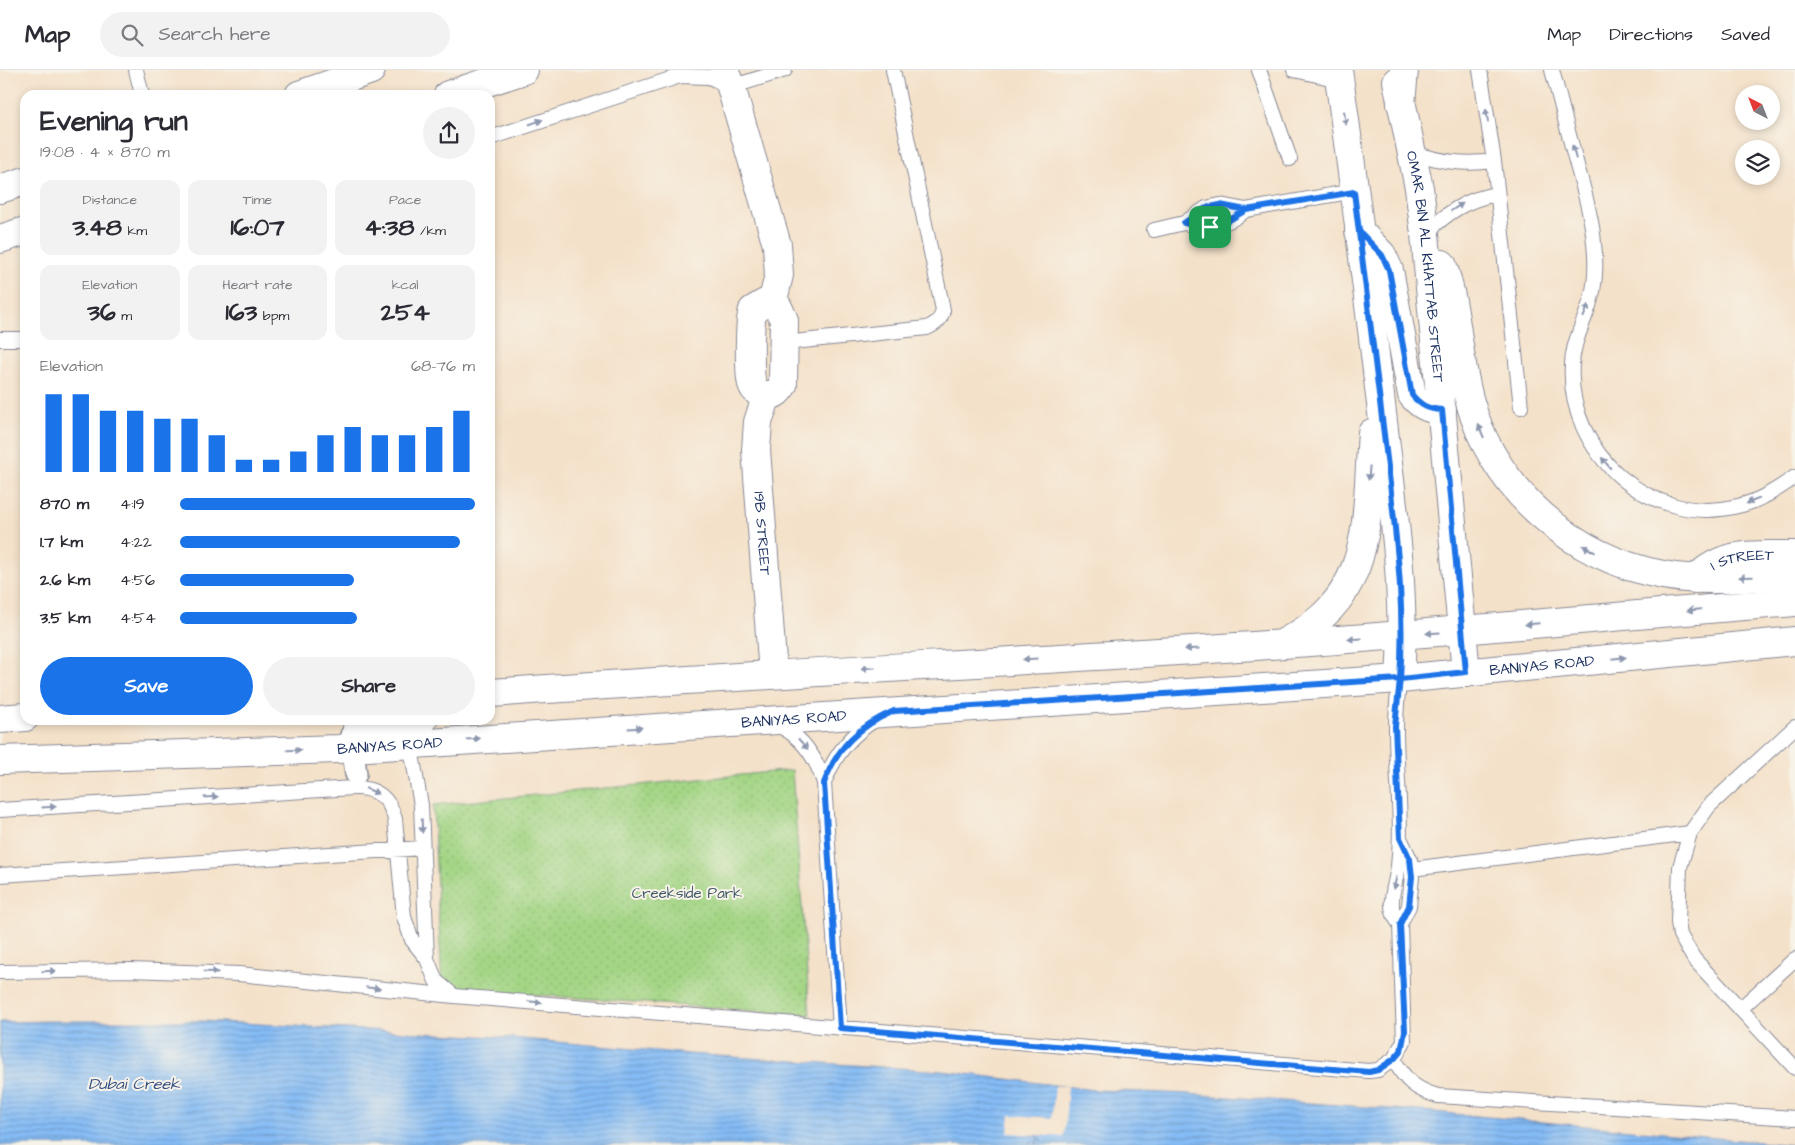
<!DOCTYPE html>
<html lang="en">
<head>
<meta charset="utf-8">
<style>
	:root { --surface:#fff; --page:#f2f2f3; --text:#2b2b33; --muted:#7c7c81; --line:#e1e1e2; --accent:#1a73e8 }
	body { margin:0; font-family:"Architects Daughter",sans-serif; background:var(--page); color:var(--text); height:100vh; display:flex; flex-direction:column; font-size:19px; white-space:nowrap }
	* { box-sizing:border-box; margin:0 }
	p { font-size:16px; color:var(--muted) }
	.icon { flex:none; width:28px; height:28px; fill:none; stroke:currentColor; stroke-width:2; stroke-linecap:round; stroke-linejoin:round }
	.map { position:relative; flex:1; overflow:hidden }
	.drawer { position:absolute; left:20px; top:20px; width:475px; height:635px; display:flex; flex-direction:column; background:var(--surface); border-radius:15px; box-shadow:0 2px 8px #0003 }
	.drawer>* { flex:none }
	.needle { width:32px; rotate:318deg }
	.fabs { position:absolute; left:1735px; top:15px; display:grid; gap:10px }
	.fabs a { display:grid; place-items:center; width:45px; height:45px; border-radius:50%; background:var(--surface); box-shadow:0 2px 8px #0003; font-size:25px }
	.pin { position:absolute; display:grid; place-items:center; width:42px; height:42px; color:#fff; margin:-21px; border-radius:10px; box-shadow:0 2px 8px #0006 }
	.round { display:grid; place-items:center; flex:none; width:52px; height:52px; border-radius:26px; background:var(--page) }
	.overview { display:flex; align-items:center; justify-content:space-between; height:85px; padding:0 20px }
	h1 { font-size:28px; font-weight:700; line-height:38px }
	.figures { display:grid; grid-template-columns:repeat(3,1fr); gap:8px; height:85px; padding:5px 20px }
	.figures div { display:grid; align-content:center; border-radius:12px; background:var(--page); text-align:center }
	.figures b { font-size:25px; font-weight:700 }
	.figures small { font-size:14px; font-weight:400 }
	.figures p { font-size:14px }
	.chart { height:140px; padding:10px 20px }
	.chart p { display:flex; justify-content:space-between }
	.chart svg { width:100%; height:90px; margin-top:5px; stroke:var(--accent); stroke-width:6 }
	.button { display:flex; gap:10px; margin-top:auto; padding:10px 20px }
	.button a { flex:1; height:58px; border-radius:30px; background:var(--accent); color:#fff; font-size:20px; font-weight:700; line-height:58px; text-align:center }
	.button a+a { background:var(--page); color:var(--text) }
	ul { padding:0 20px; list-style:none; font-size:16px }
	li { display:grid; grid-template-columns:80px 60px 1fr; align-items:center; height:38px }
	li i { height:12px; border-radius:6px; background:var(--accent) }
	header { display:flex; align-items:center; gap:30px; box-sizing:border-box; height:70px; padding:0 25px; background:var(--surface); border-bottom:1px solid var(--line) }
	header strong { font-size:24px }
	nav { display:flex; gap:28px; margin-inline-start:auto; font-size:18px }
	.search { width:350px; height:45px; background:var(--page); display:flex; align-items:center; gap:12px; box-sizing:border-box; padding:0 18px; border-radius:28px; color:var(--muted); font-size:19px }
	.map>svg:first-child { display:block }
	.green { fill:url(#green-dots); stroke:#5f8271 }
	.water { fill:url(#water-rules); stroke:#5076aa }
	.pier { fill:#f4e1c9 }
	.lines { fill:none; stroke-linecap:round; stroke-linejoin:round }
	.ferry { stroke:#365284; stroke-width:1; stroke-dasharray:6 5; stroke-linecap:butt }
	.service-casing { stroke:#888894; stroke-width:16 }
	.pedestrian-casing { stroke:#888894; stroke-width:24 }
	.minor-casing { stroke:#888894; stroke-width:30 }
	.secondary-casing { stroke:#888894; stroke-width:30 }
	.primary-casing { stroke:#888894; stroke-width:30 }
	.service { stroke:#fff; stroke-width:14 }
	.pedestrian { stroke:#fff; stroke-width:21 }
	.minor { stroke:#fff; stroke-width:28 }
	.secondary { stroke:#fff; stroke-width:28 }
	.primary { stroke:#fff; stroke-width:28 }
	.oneway { fill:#8d97ae }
	.route-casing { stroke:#fff; stroke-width:10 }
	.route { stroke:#1a73e8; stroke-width:6 }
	.labels { text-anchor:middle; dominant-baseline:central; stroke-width:4; stroke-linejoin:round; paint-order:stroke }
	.street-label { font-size:15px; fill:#1b2f5e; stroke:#f7f3e8 }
	.park-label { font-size:15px; fill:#3d5868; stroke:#f7f3e8 }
	.water-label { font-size:16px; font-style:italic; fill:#365284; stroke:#f7f3e8 }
</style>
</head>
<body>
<header>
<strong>Map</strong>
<div class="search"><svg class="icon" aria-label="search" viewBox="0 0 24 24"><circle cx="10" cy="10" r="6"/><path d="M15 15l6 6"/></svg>Search here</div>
<nav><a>Map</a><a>Directions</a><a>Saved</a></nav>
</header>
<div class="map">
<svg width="1795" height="1075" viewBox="0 0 1795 1075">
	<defs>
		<pattern id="green-dots" width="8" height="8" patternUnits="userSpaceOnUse" patternTransform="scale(1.25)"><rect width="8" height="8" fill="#a3d584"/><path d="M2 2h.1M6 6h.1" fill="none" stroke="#8cb774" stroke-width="1.8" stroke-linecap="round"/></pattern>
		<pattern id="water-rules" width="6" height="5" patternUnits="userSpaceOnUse" patternTransform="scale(1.25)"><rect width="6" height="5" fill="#85bcf5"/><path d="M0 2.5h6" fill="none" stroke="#6c99ca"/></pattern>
	</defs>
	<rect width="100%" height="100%" fill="#f7f3e8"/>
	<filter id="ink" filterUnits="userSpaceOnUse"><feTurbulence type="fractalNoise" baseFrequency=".02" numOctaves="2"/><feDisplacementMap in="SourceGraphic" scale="10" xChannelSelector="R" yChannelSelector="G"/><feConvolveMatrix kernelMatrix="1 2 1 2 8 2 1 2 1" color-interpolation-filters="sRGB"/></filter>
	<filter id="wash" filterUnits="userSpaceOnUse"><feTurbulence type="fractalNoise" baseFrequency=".0096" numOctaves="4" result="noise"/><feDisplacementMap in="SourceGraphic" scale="20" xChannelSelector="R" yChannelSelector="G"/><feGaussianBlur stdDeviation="1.12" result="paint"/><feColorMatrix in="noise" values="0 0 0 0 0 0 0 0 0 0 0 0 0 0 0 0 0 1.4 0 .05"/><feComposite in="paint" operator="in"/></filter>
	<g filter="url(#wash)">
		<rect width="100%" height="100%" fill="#f4e1c9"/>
		<path class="green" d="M792 700 810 945 442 918 433 735Z"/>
		<path class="water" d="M53 951H203L512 968 689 984 942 1001 1095 1020 1188 1024 1433 1042 1793 1075H0V952Z"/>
		<path class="pier" d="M1055 1016H1068L1064 1067 1008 1063 1010 1045 1052 1048Z"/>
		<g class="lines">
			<path class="ferry" d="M1039 1066 1042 1075
				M1029 1075 1038 1065
				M1036 1075 1038 1066"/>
		</g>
	</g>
	<g filter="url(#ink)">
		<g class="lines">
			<g class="service-casing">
				<path id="service" d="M136 0 142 25
					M1259 0 1290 89
					M1294 0 1340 10
					M1480 0 1494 91 1521 337
					M1552 0C1561 33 1569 66 1578 99 1585 123 1592 148 1594 173 1596 191 1596 212 1591 229 1585 251 1573 271 1572 294 1566 383 1651 458 1738 436 1760 431 1778 419 1795 407
					M490 68 680 6 709 7 731 17 785 0
					M1412 82C1440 92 1464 95 1494 91
					M1184 153C1208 160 1227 156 1246 140
					M1154 160 1184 153 1206 138 1220 135 1246 140 1354 121
					M1425 164C1447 143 1466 129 1497 124
					M0 269H25
					M784 273 927 258C936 254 941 250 943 240L893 0
					M1400 609C1389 671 1405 734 1398 796 1396 816 1384 837 1400 854
					M775 654C802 665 816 687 824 713L840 958
					M1795 657 1709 736 1690 763 1680 797 1678 852 1680 865 1694 889 1795 998
					M410 673 421 735 427 889 436 911 454 926
					M824 713C835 684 851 664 878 648
					M0 740 353 718C376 717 389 727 395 749L404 847 412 870 427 889
					M1412 799 1690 763
					M0 805 423 778
					M0 902 131 900 239 904 454 926 1369 1001 1378 1000 1394 989 1404 971 1400 854 1409 836 1412 807 1410 789 1400 768
					M1740 939 1795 889
					M1394 989C1404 1010 1416 1020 1438 1026L1795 1048"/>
			</g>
			<g class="pedestrian-casing">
				<path id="pedestrian" d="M351 665 356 704"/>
			</g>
			<g class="minor-casing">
				<g id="minor">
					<path d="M724 0 731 17 777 175 779 205 772 234"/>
					<path d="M765 233 778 237 784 250 783 315C779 321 775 326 767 325 761 325 754 321 752 314 749 304 749 248 753 240Z"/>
					<path id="s1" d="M767 325 758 352 756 380 773 604"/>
					<path id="s2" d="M1696 509C1725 479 1757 486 1795 485"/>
				</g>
			</g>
			<g class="secondary-casing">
				<g id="secondary">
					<path d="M1338 0C1355 120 1370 240 1384 360 1394 444 1406 525 1400 609"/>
					<path id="s3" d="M1397 11 1419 118 1425 164 1466 603"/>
					<path d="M1359 161 1382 185 1389 200 1412 325C1421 336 1428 339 1442 340"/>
					<path d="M1442 194C1458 238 1457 287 1470 332 1494 420 1573 488 1663 505 1706 513 1751 507 1795 505"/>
					<path d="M1287 571C1376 524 1365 451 1372 363"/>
					<path d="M490 623C755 604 1019 592 1284 574 1455 562 1625 545 1795 532"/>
					<path d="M0 649 25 647"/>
					<path d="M357 658 387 657 400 650"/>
					<path d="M410 673 413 662 423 650"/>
					<path id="s4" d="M0 690 338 679 1400 609 1795 571"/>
				</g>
			</g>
			<g class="primary-casing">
				<path id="primary" d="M299 25 371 0
					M448 25 524 0
					M1401 34 1404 0
					M0 119 25 111
					M0 169 25 161"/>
			</g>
			<use href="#service" class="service"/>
			<use href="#pedestrian" class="pedestrian"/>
			<use href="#minor" class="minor"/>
			<use href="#secondary" class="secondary"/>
			<use href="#primary" class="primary"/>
		</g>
		<defs><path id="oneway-solid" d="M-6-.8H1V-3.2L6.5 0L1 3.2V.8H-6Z" transform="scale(1.25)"/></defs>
		<g class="oneway">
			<use href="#oneway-solid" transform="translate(1487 46) rotate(-99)"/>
			<use href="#oneway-solid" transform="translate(1345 48) rotate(82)"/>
			<use href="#oneway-solid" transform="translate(536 52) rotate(-19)"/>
			<use href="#oneway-solid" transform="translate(1574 82) rotate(-105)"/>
			<use href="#oneway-solid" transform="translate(1457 137) rotate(-32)"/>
			<use href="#oneway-solid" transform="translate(1586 241) rotate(-68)"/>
			<use href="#oneway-solid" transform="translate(1481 361) rotate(-113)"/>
			<use href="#oneway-solid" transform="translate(1606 393) rotate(-130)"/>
			<use href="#oneway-solid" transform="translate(1369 403) rotate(95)"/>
			<use href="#oneway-solid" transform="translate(1753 431) rotate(159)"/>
			<use href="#oneway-solid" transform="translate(1589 479) rotate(-151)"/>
			<use href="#oneway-solid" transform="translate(1746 507) rotate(178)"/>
			<use href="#oneway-solid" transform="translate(1694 540) rotate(175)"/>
			<use href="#oneway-solid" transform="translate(1532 554) rotate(175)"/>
			<use href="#oneway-solid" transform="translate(1433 563) rotate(176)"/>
			<use href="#oneway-solid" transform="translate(1355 569) rotate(176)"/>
			<use href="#oneway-solid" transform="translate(1192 579) rotate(177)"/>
			<use href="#oneway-solid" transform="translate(1619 588) rotate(-6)"/>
			<use href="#oneway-solid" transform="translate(1030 589) rotate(177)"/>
			<use href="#oneway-solid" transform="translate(868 598) rotate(177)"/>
			<use href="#oneway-solid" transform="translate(635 658) rotate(-4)"/>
			<use href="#oneway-solid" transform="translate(473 669) rotate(-4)"/>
			<use href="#oneway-solid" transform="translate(803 674) rotate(47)"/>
			<use href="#oneway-solid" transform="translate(294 680) rotate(-2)"/>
			<use href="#oneway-solid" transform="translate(372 721) rotate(23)"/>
			<use href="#oneway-solid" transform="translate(211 727) rotate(-4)"/>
			<use href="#oneway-solid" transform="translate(49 737) rotate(-4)"/>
			<use href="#oneway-solid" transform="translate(422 756) rotate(88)"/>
			<use href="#oneway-solid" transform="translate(1395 813) rotate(103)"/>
			<use href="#oneway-solid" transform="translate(49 901) rotate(-1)"/>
			<use href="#oneway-solid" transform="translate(211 902) rotate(4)"/>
			<use href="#oneway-solid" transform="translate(373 918) rotate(6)"/>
			<use href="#oneway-solid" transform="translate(535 932) rotate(5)"/>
		</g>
	</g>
	<g class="lines" filter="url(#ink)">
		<g class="route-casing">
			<path id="route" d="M1210 157 1223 154 1246 140 1354 122C1365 216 1378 310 1389 405 1397 474 1405 539 1400 609L894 641C859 656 837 677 824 713L840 958 1369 1002 1378 1000 1394 989 1401 981 1405 961 1400 854 1409 836 1412 807 1410 789 1400 768 1395 656 1400 609 1466 602 1442 340C1428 339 1421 336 1412 325L1389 200 1382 185 1359 161 1354 122 1246 140 1220 135 1206 138 1184 153 1197 157H1210"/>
		</g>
		<use href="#route" class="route"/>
	</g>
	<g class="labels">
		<g class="street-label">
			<text stroke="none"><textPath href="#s3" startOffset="188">OMAR BIN AL KHATTAB STREET</textPath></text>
			<text stroke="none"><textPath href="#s1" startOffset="140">19B STREET</textPath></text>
			<text stroke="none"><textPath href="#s2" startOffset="52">1 STREET</textPath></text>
			<text stroke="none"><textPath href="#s4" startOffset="1545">BANIYAS ROAD</textPath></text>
			<text stroke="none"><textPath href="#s4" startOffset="795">BANIYAS ROAD</textPath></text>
			<text stroke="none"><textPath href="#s4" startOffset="390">BANIYAS ROAD</textPath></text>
		</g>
		<g class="park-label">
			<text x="687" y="823">Creekside Park</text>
		</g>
		<g class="water-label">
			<text x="134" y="1014">Dubai Creek</text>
		</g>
	</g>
</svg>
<div class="fabs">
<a><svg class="needle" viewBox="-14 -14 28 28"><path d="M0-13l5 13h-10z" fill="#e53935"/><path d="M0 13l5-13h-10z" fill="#7c7c81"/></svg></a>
<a><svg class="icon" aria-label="layers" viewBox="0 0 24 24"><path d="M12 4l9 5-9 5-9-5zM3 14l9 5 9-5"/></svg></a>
</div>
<div class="pin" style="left:1210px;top:157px;background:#1e9e55"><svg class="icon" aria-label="arrive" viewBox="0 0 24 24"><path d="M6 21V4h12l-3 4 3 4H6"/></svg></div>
<section class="drawer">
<div class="overview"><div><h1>Evening run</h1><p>19:08 · 4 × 870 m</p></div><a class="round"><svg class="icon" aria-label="share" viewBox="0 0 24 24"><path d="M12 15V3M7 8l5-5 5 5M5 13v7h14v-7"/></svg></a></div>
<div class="figures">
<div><p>Distance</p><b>3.48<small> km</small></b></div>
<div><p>Time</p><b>16:07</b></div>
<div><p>Pace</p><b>4:38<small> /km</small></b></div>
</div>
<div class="figures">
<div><p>Elevation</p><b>36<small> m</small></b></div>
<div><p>Heart rate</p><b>163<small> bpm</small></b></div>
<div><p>kcal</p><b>254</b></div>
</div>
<div class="chart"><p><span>Elevation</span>68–76 m</p>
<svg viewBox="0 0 160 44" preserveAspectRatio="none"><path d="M5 44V6M15 44V6M25 44V14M35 44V14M45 44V18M55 44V18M65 44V26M75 44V38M85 44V38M95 44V34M105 44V26M115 44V22M125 44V26M135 44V26M145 44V22M155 44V14"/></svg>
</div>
<ul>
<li><b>870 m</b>4:19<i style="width:100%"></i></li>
<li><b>1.7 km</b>4:22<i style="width:95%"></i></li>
<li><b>2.6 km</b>4:56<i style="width:59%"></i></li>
<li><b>3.5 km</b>4:54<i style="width:60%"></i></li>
</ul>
<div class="button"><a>Save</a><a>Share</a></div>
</section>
</div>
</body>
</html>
